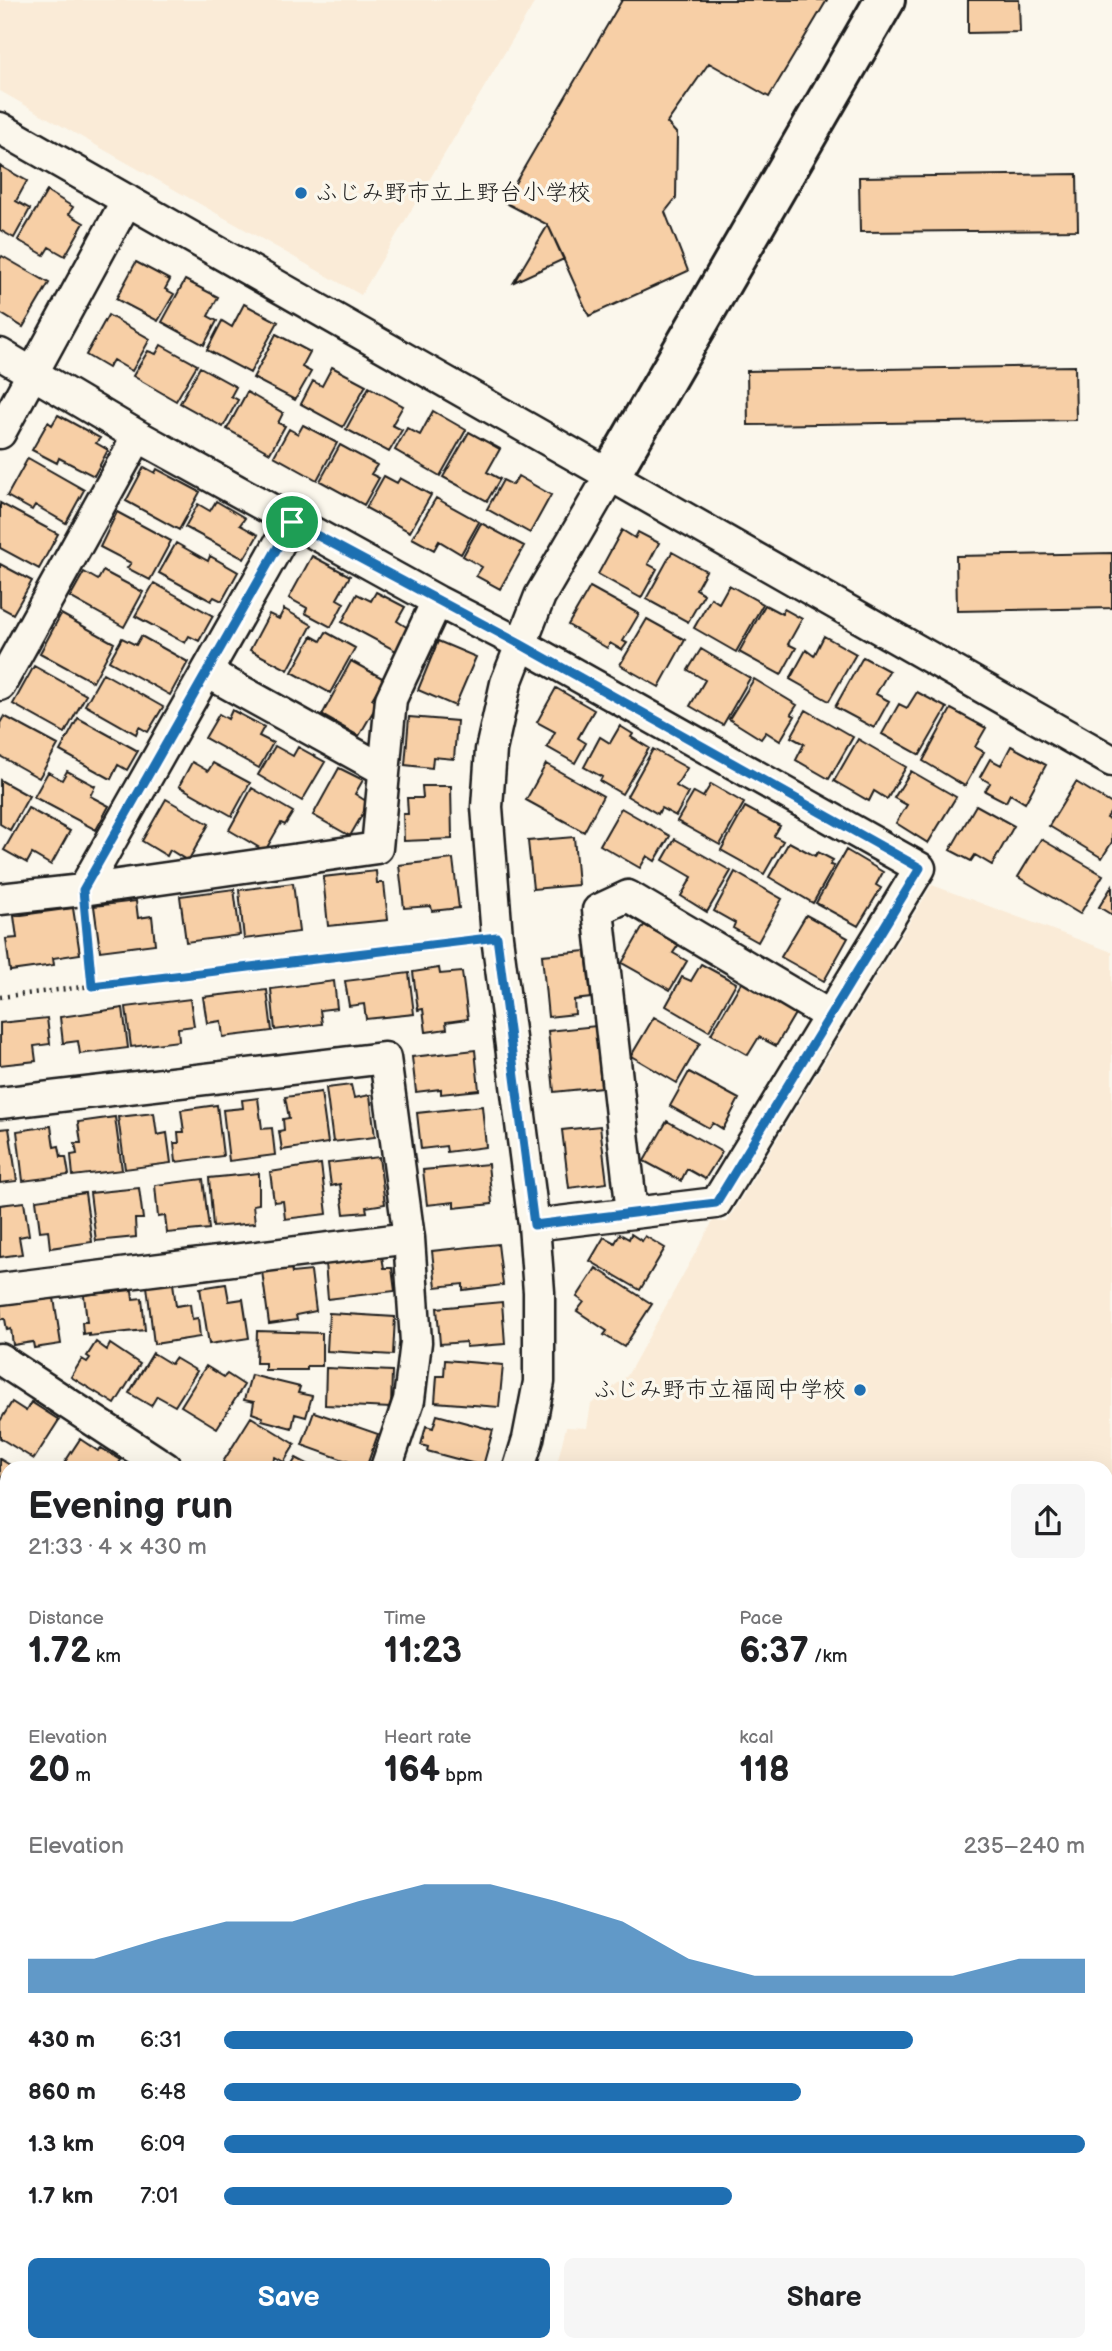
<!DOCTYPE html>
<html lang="en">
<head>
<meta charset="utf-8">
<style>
	:root { --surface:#fff; --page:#f6f6f6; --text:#202124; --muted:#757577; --accent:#1f6fb2 }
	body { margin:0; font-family:"Balsamiq Sans","Klee One",sans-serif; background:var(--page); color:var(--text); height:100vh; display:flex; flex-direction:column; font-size:26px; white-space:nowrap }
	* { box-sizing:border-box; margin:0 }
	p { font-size:23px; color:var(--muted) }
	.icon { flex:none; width:38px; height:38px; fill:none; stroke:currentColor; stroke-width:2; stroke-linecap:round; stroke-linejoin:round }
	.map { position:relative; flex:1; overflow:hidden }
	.panel { position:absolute; left:0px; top:1461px; width:1113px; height:891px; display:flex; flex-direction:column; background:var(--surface); border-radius:21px 21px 0 0; box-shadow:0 7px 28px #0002 }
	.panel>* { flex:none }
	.pin { position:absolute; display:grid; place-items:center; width:60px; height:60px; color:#fff; margin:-30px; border:4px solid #fff; border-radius:50%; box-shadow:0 2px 7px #0007 }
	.round { display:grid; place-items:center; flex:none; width:74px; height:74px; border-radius:10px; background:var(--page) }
	.head { display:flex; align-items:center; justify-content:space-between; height:119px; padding:0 28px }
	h1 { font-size:38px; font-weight:700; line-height:52px }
	.metrics { display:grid; grid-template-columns:repeat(3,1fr); gap:10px; height:119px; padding:7px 28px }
	.metrics div { display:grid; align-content:center }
	.metrics b { font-size:35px; font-weight:700 }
	.metrics small { font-size:19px; font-weight:400 }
	.metrics p { font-size:19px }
	.chart { height:196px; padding:14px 28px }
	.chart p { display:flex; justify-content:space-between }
	.chart svg { width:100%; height:126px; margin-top:7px; fill:var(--accent); opacity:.7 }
	.cta { display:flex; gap:14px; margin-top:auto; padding:14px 28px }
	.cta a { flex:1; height:80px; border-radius:10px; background:var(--accent); color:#fff; font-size:28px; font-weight:700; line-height:80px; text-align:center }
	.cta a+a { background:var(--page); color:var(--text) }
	ul { padding:0 28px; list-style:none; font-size:23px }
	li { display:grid; grid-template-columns:112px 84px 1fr; align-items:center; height:52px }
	li i { height:18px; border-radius:9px; background:var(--accent) }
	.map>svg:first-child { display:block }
	.built { fill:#faebd7 }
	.green { fill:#b4eeb3; stroke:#688568; stroke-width:2 }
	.building { fill:#f7cfa6; stroke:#1c1c1c; stroke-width:2 }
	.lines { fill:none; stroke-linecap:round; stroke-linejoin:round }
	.service-casing { stroke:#1c1c1c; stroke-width:21 }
	.minor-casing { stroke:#1c1c1c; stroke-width:35 }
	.tertiary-casing { stroke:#1c1c1c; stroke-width:44 }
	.path { stroke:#1c1c1c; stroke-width:4.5; stroke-dasharray:2 5; stroke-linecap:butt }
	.service { stroke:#fbf7ec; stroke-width:16 }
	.minor { stroke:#fbf7ec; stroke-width:30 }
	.tertiary { stroke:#fbf7ec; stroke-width:38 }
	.route-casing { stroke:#fff; stroke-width:14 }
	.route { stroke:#1f6fb2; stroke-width:9 }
	.poi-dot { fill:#1f6fb2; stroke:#fbf7ec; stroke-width:2.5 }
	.labels { text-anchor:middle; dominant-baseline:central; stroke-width:7; stroke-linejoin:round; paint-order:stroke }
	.poi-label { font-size:23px; fill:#1c1c1c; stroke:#fbf7ec; text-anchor:start }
</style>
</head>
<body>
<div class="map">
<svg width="1112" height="2351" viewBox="0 0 1112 2351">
	<rect width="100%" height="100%" fill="#fbf7ec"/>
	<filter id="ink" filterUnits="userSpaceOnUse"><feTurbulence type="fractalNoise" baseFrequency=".0143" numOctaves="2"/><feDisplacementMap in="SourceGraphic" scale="14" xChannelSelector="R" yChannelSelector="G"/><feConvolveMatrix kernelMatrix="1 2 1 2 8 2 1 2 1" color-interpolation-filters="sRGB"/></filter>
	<g filter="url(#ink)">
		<path class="built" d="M0 0H536L361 295 0 91Z
			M932 885 1112 952V1862L1106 1873V1468H556L566 1427 587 1428 591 1404 627 1376 713 1221 727 1222Z
			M247 2345H539L536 2351H257Z
			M780 2345H876L873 2351H792Z"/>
		<path class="green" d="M322 2345H394L391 2351H319Z
			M435 2345H508L504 2351H432Z"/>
		<path class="building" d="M622 0H827L769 97 709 63 667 123 677 134 676 198 665 212 688 271 589 316 548 225 504 202Z
			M968 0H1019L1020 32 968 33Z
			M0 166 27 181 16 201 30 209 14 238 0 230Z
			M1077 174 1078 230 860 232 859 177Z
			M47 191 73 207 69 214 84 223 65 256 49 247 44 255 18 240Z
			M548 225 564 259 514 282Z
			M2 256 49 283 23 327 0 313V259Z
			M136 262 170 280 165 289 174 294 158 321 116 299Z
			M185 280 218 297 208 316 217 321 204 345 162 322Z
			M244 304 278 322 250 373 207 350 222 321 232 327Z
			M108 315 150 339 132 371 113 360 108 368 86 355Z
			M276 334 310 352 302 367 311 372 295 400 253 378Z
			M161 345 197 365 176 401 133 376 148 351 156 354Z
			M1075 366 1076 420 748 425 747 371Z
			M200 367 236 387 231 396 238 400 223 427 180 403Z
			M332 367 366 385 343 427 301 404 313 381 322 386Z
			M369 387 403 406 392 425 402 430 389 452 346 429Z
			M247 392 283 413 278 423 285 426 270 453 227 429Z
			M433 411 466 430 440 476 395 450 407 428 420 435Z
			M58 415 100 438 96 443 108 450 94 476 59 458 57 463 32 450 48 422 52 425Z
			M303 425 337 443 317 480 274 456 289 429 298 434Z
			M469 432 500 449 487 472 500 479 487 501 443 477Z
			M340 445 377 465 371 474 379 478 364 505 320 481Z
			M28 458 84 490 66 523 35 505 32 510 7 496Z
			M144 467 155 473 157 469 200 492 179 530 126 501Z
			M384 476 397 483 400 478 431 495 410 532 366 508Z
			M518 476 551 495 530 533 487 509 503 480 513 485Z
			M436 498 479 522 461 554 439 541 434 550 412 538Z
			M216 501 245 518 240 525 258 535 244 559 185 527 198 504 210 511Z
			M0 503 58 534 39 569 0 548Z
			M117 512 171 541 150 580 127 568 131 563 100 547Z
			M481 523 524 546 500 589 476 576 482 567 463 556Z
			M622 530 635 538 638 532 659 543 648 564 657 569 641 598 598 574Z
			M176 543 208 561 210 556 238 572 222 601 214 597 211 601 159 573Z
			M672 552 706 571 696 589 704 594 688 622 646 599Z
			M1112 553V608L957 611 956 556Z
			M312 556 350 576 337 599 344 603 331 627 305 613 307 608 289 598Z
			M0 564 32 581 13 614 0 607Z
			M103 571 143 592 124 627 70 597 84 572 98 580Z
			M154 583 213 616 199 641 189 636 185 643 135 616Z
			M729 585 763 604 736 652 694 628 711 598 719 603Z
			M590 587 639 614 623 641 627 643 622 650 610 643 607 648 568 625Z
			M376 592 405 607 397 621 408 628 396 651 342 622 357 594 371 601Z
			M765 605 782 614 784 609 802 619 788 644 796 648 781 675 739 652Z
			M284 609 312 625 288 670 250 650 269 614 279 619Z
			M61 614 114 643 93 682 40 653Z
			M647 619 685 640 659 687 620 665Z
			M326 632 355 648 330 693 292 672 312 636 321 641Z
			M141 636 188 662 170 695 109 661 122 638 136 645Z
			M824 636 856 654 829 701 790 679 806 650 814 656Z
			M438 641 476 657 455 706 418 690Z
			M701 649 750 678 723 725 690 706 705 680 688 670Z
			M863 657 889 671 876 694 889 701 874 728 835 707Z
			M351 661 384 679 372 699 378 703 359 736 322 715Z
			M34 666 86 695 65 733 13 704Z
			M103 673 163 707 148 732 139 727 136 734 85 705Z
			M754 679 797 705 791 714 795 716 780 741 766 732 761 739 729 719Z
			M556 688 594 710 578 738 586 743 575 763 547 747 555 732 537 722Z
			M917 692 947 708 920 755 882 734 899 704 907 708Z
			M951 709 986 728 975 747 984 752 965 786 923 761Z
			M232 710 264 727 259 736 273 743 259 768 205 738 219 714 228 719Z
			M806 710 853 737 829 779 796 760 804 744 791 737Z
			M4 716 58 745 39 778 0 756V723Z
			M409 717 457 721 454 759 433 757 432 768 405 765Z
			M78 718 138 751 127 770 118 765 111 779 60 751Z
			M620 726 633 734 631 737 649 748 622 794 600 781 602 777 584 767 600 737 610 743Z
			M858 739 906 767 887 799 874 791 869 801 834 781Z
			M275 746 293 756 298 747 325 762 302 801 258 775Z
			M1011 746 1046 765 1025 803 1010 794 1006 802 985 791 990 783 980 777 990 759 1001 765Z
			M653 749 687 768 676 786 688 793 676 816 661 808 658 814 627 796Z
			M192 762 208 771 213 763 250 783 232 816 179 786Z
			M546 764 603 796 584 832 526 800Z
			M339 768 363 780 355 794 369 803 350 836 313 815Z
			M67 771 95 786 90 796 109 806 96 830 34 797 48 772 62 780Z
			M911 771 956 797 928 843 896 823 907 805 894 798Z
			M0 780 29 796 10 830 0 824Z
			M1076 782 1112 804V810L1107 818 1112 821V842L1102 858 1049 826Z
			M711 784 744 803 720 845 677 821 694 792 703 797Z
			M422 786H451L452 839 404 841 403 814H408L407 798H423Z
			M252 788 293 812 285 825 281 823 265 851 229 830Z
			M166 799 209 824 188 861 170 850 167 856 142 841Z
			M976 805 1014 826 992 865 975 855 971 861 950 850Z
			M745 807 780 826 774 836 783 841 764 874 721 850Z
			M28 808 70 831 51 865 32 854 27 863 4 850Z
			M621 808 670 836 655 861 647 856 640 868 600 845Z
			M574 837 578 885 533 889 528 841Z
			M675 839 731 871 707 912 681 896 692 877 663 860Z
			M1041 839 1103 875 1080 914 1018 877Z
			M789 842 815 856 818 852 833 860 830 865 834 866 813 903 769 877Z
			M846 850 883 872 876 885 881 888 858 926 816 903Z
			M453 859 459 908 432 911 431 906 404 908 399 865Z
			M376 871 377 883H384L388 920 328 926 323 877Z
			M735 872 782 899 758 942 733 928 735 923 714 911Z
			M293 883 299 932 244 939 239 890Z
			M1112 886V915L1099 907Z
			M234 889 240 935 186 942 180 896Z
			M136 901 138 918 152 916 155 944 100 951 94 906Z
			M73 908 80 954 53 958 54 965 10 971 6 939 17 938 14 916Z
			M806 915 848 938 824 981 781 957Z
			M644 925 679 944 673 953 687 961 670 990 622 963Z
			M586 951 591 998 574 1000 575 1014 548 1017 542 955Z
			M701 964 736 983 709 1031 666 1006 682 977 691 981Z
			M439 968 440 974 462 972 468 1019 446 1022 447 1029 426 1032 423 1009 418 1010 413 972Z
			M409 973 414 1014 366 1019 364 1004 349 1006 345 981Z
			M334 981 337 1008 320 1010 322 1024 275 1030 271 989Z
			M742 981 796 1012 776 1046 759 1037 748 1055 711 1034Z
			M267 990 272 1031 223 1037 221 1021 207 1023 203 997Z
			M190 999 194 1026 178 1028 179 1041 131 1047 126 1007Z
			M123 1008 128 1048 80 1054 78 1041 63 1043 60 1017Z
			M654 1017 700 1043 677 1083 631 1056Z
			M47 1018 50 1044 34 1046 36 1061 0 1065V1023Z
			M596 1026 601 1087 554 1092 548 1031Z
			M475 1050 479 1090 441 1094V1089L416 1092 412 1057Z
			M689 1072 739 1099 723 1129 713 1123 709 1128 670 1106Z
			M351 1085 354 1098 370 1095 375 1137 333 1142 326 1088Z
			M321 1092 328 1143 282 1150 279 1131 284 1130 283 1119 289 1118 285 1097Z
			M258 1098 262 1129 272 1128 275 1155 229 1161 223 1110 243 1108 242 1100Z
			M217 1105 223 1156 176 1162 174 1143H179L178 1132H184L181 1110Z
			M482 1106 486 1147 447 1152 446 1146 421 1149 417 1113Z
			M154 1113 157 1135 167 1133 171 1163 125 1169 118 1117Z
			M115 1117 122 1170 73 1176 71 1155 77 1154 75 1143H81L78 1122Z
			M667 1121 722 1152 705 1179 687 1169 681 1181 644 1161Z
			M51 1126 54 1147 59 1146 61 1157H66L69 1175 23 1181 17 1131Z
			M600 1126 607 1183 569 1188 562 1130Z
			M9 1128 17 1181 0 1183V1129Z
			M379 1157 385 1204 366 1207 367 1212 344 1214 340 1184 331 1186 328 1163Z
			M321 1164 327 1214 285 1219 283 1201 274 1202 270 1172Z
			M488 1164 492 1204 454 1208V1202L427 1205 423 1170Z
			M259 1173V1204L253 1205 255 1223 213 1227 209 1178Z
			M203 1179 209 1229 167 1233 165 1216 158 1217 155 1185Z
			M139 1188 143 1219H135L136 1237 96 1241 90 1193Z
			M85 1193 92 1242 50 1248 48 1230 40 1231 36 1200Z
			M24 1202 29 1235 19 1237 22 1254 0 1257V1205Z
			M620 1234 629 1239 631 1234 642 1241 645 1236 665 1248 640 1290 590 1261 604 1237 615 1243Z
			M498 1244 503 1285 463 1290V1284L436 1287 432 1251Z
			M382 1257 384 1268H392L395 1291 328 1299 325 1263Z
			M291 1268 292 1273 311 1271 316 1311 296 1315 297 1320 269 1324 262 1271Z
			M596 1268 652 1304 624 1347 604 1335 607 1331 577 1311 584 1302 577 1297Z
			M173 1283 176 1306 190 1304 192 1319 198 1318 200 1337 154 1344 147 1286Z
			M226 1284 229 1301 243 1299 249 1338 209 1344 200 1288Z
			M132 1290 133 1299 142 1298 145 1330 89 1336V1333L83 1334 82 1322H87L84 1295Z
			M54 1298 61 1344 34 1348 33 1342 13 1345 11 1329 7 1330 5 1319H1L0 1305Z
			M502 1302 505 1344 466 1347V1342L440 1344 437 1308Z
			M329 1313 395 1317 393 1355 327 1351Z
			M257 1331 322 1333V1366H307V1370H265V1363H256Z
			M96 1342 107 1350 110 1344 140 1364 115 1404 71 1377 82 1359 87 1362 90 1358 87 1356Z
			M153 1353 171 1364 175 1358 197 1371 175 1406 157 1396 151 1406 129 1393Z
			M445 1360 503 1365 499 1407 435 1402 437 1376H444Z
			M206 1366 224 1377 227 1374 244 1385 217 1428 181 1406Z
			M326 1368 392 1371 391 1408 325 1405Z
			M251 1375 300 1387 298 1393 312 1396 306 1417 295 1414 292 1428 262 1420 263 1417 252 1413 254 1402 244 1400Z
			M12 1402 26 1411 31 1402 59 1420 34 1459 0 1438V1421Z
			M314 1412 378 1434 366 1468 302 1445Z
			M437 1415 493 1430 483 1466 427 1451 428 1447 421 1445 426 1426 433 1428Z
			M251 1417 295 1444 284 1462 275 1457 268 1468H234L223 1462Z
			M80 1439 98 1451 101 1448 121 1460 116 1468H61Z
			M296 1458 315 1468H290Z
			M0 1459 10 1465 0 1481Z
			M7 1477V1517L0 1513V1488Z
			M1106 1628 1112 1631 1106 1650Z
			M7 1630V1654L3 1651 0 1656V1631L5 1633Z
			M5 1670 7 1671V1727L0 1722V1678Z
			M7 1813V1848L0 1844V1825Z
			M0 1869 7 1873V1919L3 1927 0 1925Z
			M0 1961 7 1965V2007L0 2003Z
			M1108 1996 1112 1997V2040L1106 2037V2000Z
			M0 2035 7 2039V2051L0 2063Z
			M1106 2075 1112 2077V2132L1106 2130Z
			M0 2109H7V2150L0 2151Z
			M1106 2163 1112 2166V2182L1106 2195Z
			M1106 2277 1112 2279V2318L1108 2328 1106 2327Z
			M556 2345H760L771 2351H553Z
			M943 2345H985L982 2351H954Z
			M996 2345H1034L1031 2351H992Z"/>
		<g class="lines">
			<g class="service-casing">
				<path id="service" d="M1077 2345 1088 2351"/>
			</g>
			<g class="minor-casing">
				<path id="minor" d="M0 128 1112 761
					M0 354 138 436 437 601 521 644 920 868 716 1203 534 1225
					M0 433 127 200
					M207 672 384 770
					M0 685 138 436
					M83 890 292 521
					M0 899 83 890 377 848 391 699 437 601
					M0 1103 385 1058 409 1238 416 1342 409 1400 386 1468
					M632 1213 598 910 628 896 830 1016
					M0 1289 409 1238
					M0 1359 166 1468
					M519 1468 528 1439 539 1382V1292L534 1225 497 937 487 807 491 750 506 683 540 596 611 474
					M0 1566 7 1570
					M0 1784 7 1771
					M0 2088 7 2083
					M0 2195 7 2194"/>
			</g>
			<g class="tertiary-casing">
				<path id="tertiary" d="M611 474 885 0
					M1106 1944 1112 1932
					M913 2351 916 2345"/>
			</g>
			<path class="path" d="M86 924 92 986
				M0 997 465 941"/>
			<use href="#service" class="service"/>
			<use href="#minor" class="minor"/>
			<use href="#tertiary" class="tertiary"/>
		</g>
	</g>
	<g class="lines" filter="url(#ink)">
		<g class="route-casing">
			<path id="route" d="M292 522 520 644 920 868 716 1203 534 1225 497 937 92 986 83 890Z"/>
		</g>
		<use href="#route" class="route"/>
	</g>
	<g class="poi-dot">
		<circle cx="301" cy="193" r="7"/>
		<circle cx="860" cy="1390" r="7"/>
	</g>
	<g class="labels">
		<g class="poi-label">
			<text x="315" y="193">ふじみ野市立上野台小学校</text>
			<text x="846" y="1390" text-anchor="end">ふじみ野市立福岡中学校</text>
		</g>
	</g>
</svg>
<div class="pin" style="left:292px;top:522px;background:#1e9e55"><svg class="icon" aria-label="arrive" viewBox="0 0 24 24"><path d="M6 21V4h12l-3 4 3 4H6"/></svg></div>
<section class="panel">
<div class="head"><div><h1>Evening run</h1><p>21:33 · 4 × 430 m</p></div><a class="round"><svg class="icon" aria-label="share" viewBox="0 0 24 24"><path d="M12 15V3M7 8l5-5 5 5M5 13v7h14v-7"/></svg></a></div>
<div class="metrics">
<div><p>Distance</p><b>1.72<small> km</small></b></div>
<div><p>Time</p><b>11:23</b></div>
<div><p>Pace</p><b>6:37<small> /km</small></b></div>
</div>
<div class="metrics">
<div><p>Elevation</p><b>20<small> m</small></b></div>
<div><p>Heart rate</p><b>164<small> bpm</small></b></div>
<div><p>kcal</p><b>118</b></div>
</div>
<div class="chart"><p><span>Elevation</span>235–240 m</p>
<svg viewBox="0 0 160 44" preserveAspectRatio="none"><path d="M0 44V32L10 32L20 25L30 19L40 19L50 12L60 6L70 6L80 12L90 19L100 32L110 38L120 38L130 38L140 38L150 32L160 32V44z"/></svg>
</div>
<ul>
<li><b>430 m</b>6:31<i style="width:80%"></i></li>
<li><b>860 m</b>6:48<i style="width:67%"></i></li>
<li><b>1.3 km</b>6:09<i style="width:100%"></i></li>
<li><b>1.7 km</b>7:01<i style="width:59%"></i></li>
</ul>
<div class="cta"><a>Save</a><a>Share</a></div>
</section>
</div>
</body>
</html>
